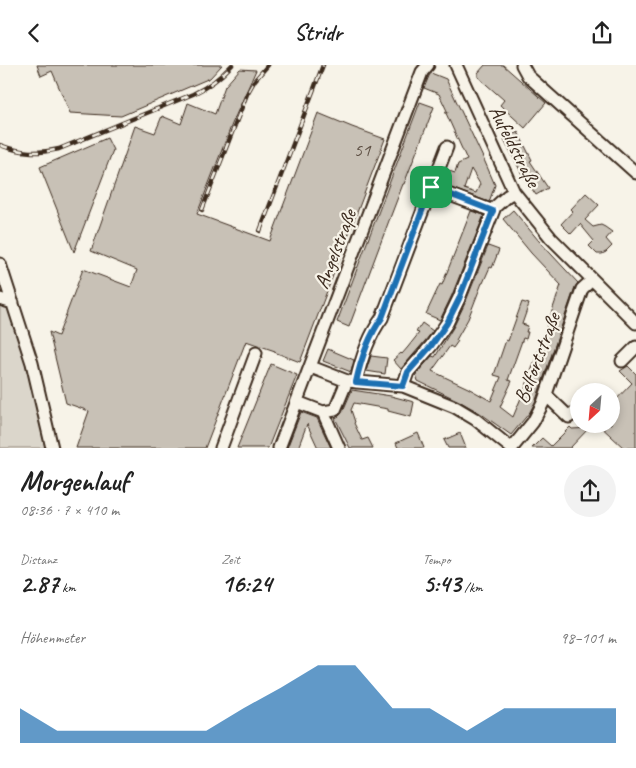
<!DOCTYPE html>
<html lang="de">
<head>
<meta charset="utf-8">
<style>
	:root { --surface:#fff; --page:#f2f2f2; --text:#222; --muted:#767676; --accent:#1f6fb2 }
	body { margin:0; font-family:Caveat,sans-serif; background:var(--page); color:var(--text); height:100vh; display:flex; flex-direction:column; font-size:19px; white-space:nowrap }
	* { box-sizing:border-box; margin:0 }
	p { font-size:16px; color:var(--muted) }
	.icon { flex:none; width:28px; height:28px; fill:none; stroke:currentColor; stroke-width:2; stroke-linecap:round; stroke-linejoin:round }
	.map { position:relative; height:383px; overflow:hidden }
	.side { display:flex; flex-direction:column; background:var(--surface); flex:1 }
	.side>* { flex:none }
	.needle { width:32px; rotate:206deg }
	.buttons { position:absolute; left:570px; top:318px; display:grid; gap:10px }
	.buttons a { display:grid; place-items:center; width:50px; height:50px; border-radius:50%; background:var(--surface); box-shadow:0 2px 8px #0003; font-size:25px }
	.pin { position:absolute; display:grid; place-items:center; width:42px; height:42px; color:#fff; margin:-21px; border-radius:10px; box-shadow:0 2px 8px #0006 }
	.round { display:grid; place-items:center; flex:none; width:52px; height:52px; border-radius:26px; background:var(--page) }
	.headline { display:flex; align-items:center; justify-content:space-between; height:85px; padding:0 20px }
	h1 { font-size:28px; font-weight:600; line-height:38px }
	.figures { display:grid; grid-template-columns:repeat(3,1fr); gap:8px; height:85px; padding:5px 20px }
	.figures div { display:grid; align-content:center }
	.figures b { font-size:25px; font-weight:600 }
	.figures small { font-size:14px; font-weight:400 }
	.figures p { font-size:14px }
	.chart { height:140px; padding:10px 20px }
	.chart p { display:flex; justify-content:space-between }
	.chart svg { width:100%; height:90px; margin-top:5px; fill:var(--accent); opacity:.7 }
	header { display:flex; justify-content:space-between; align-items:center; height:65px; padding:0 20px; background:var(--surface); font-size:22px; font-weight:600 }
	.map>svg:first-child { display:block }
	.green { fill:#dbd6cb; stroke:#8b8074 }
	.building { fill:#c8c1b6; stroke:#3b2a1e; fill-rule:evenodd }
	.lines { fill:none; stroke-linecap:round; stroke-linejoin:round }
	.minor-casing { stroke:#3b2a1e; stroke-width:15 }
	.minor { stroke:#f7f3e8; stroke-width:11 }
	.rail-casing { stroke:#3b2a1e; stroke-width:4.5 }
	.rail { stroke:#f7f3e8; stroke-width:2.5; stroke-dasharray:8; stroke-linecap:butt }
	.route-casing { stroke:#fff; stroke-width:10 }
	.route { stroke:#1f6fb2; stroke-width:6 }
	.labels { text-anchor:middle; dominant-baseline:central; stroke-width:4.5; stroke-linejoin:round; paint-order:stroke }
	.number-label { font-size:19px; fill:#5e5044 }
	.street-label { font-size:21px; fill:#3b2a1e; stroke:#f7f3e8 }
</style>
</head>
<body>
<header><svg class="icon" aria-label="back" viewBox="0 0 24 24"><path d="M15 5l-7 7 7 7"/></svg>Stridr<svg class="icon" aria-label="share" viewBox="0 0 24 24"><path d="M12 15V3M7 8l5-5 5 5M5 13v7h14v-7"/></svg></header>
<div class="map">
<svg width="636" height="383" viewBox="0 0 636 383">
	<rect width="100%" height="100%" fill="#f7f3e8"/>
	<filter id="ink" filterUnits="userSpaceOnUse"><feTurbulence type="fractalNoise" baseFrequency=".02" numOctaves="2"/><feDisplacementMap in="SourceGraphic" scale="10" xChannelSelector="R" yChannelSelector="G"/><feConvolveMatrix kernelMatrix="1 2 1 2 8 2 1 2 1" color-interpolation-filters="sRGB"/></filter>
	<g filter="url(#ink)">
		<path class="green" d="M0 239 6 240 11 245 25 294 46 383H0Z"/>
		<path class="building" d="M37 0H222L210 13 121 51 70 48 52 6 41 11Z
			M485 0H503L546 38 525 63 500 40 504 35 478 12V8Z
			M240 4 256 5 232 59 197 149 270 176 318 48 352 62 385 74 300 297 274 287 275 286 246 276 205 383H76L89 346 66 338 49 267 58 271 83 204 131 222 137 205 91 186 135 61 155 68 162 51 181 59 188 38 215 49 225 21Z
			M431 8 446 14 485 97 495 120 489 137 441 119 446 105 455 108 458 99 467 95 445 46 448 48 439 29 424 23 429 11ZM471 104 480 119 476 128 464 124Z
			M420 37 434 42 404 119H403L390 153 349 262 337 257Z
			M518 67 532 95 530 96 548 123 536 130 522 109 504 74Z
			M107 73 113 85 74 187 40 102Z
			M586 128 599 140 585 155 593 162 601 160 605 162 612 167 606 174 612 181 606 187 602 189H597L589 181 594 176 580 159 571 169 561 159 573 146 571 144Z
			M513 145 539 176 578 218 575 222 536 335 530 347 511 370 480 348 459 336 418 316 416 309 432 291 435 292 454 261 466 236 488 181 499 185 492 203 490 202 483 218H482L468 254 456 275 458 276 453 283 450 281 432 306 468 323 491 336 501 312 494 310 506 275 508 276 522 237 529 239 522 259 528 261 526 267H528L526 274 523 273 508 315 512 316 500 342 513 352 526 321 561 220 531 188 503 154Z
			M471 146 484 150 452 230 440 255 426 249 440 219 442 220Z
			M422 258 433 266 425 276 401 304 393 295 401 288 402 289 408 282 419 268 416 267Z
			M328 284 354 295 351 307 323 296Z
			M371 291 387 293 385 309 366 306Z
			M271 299 297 310 268 383H237Z
			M628 301 636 309V383H624L598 359H611V340L632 318 620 306Z
			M352 325 391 331 414 337 411 352 388 346V344L354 338 351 345 355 357 354 358 362 375 368 373 373 383H350L335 353 339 351 342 348Z
			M301 347 317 353 331 383H318L307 359 298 383H287Z
			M570 362 572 364 589 363 570 383H532L542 373 551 381Z
			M418 368 424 383H398L396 378Z
			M460 368 466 383H448L444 375Z"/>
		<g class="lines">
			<g class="minor-casing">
				<path id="minor" d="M456 0 514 127 551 173 636 258
					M522 0 528 11 636 108
					M431 123 493 146
					M0 199 32 298 52 383
					M0 234 13 238
					M622 296 636 282
					M311 302 347 316 403 321 455 342 475 354 511 383
					M356 317C361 294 368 272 382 253L447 82
					M403 321 408 307 431 281 447 258 459 233 495 142 507 131 514 127
					M546 330 569 352 571 349
					M297 337 323 347 339 383
					M323 347 335 345 347 316
					M221 383 256 288
					M279 383 422 7 428 0
					M512 383 533 357 543 338 582 224 592 215"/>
			</g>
			<use href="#minor" class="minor"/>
			<g class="rail-casing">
				<path id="rail" d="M0 80C21 88 37 89 59 84L193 29C208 22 221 12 232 0
					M202 145 247 29 255 15 268 0
					M260 166 323 0"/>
			</g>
			<use href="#rail" class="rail"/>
		</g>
	</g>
	<g class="lines" filter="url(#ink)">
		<g class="route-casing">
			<path id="route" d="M431 122 493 146 459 234 447 258 431 281 408 307 403 321 356 317C361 294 368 272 382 253Z"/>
		</g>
		<use href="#route" class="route"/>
	</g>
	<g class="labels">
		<g class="number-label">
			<text x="362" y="85">51</text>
		</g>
		<g class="street-label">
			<text transform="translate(515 81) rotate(63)">Aufeldstraße</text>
			<text transform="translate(335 184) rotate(-69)">Angelstraße</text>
			<text transform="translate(537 293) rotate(-69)">Belfortstraße</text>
		</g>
	</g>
</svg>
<div class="buttons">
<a><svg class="needle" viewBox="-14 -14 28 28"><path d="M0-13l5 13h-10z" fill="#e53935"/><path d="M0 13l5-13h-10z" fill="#767676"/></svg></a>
</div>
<div class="pin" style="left:431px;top:122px;background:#1e9e55"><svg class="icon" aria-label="arrive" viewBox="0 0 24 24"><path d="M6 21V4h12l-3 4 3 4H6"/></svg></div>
</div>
<section class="side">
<div class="headline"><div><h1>Morgenlauf</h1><p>08:36 · 7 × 410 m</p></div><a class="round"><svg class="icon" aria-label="share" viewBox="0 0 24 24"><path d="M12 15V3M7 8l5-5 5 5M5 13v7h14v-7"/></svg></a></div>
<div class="figures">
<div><p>Distanz</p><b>2.87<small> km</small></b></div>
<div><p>Zeit</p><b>16:24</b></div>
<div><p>Tempo</p><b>5:43<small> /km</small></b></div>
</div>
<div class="chart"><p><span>Höhenmeter</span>98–101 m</p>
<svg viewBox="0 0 160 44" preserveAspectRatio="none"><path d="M0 44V27L10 38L20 38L30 38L40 38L50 38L60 27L70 17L80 6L90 6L100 27L110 27L120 38L130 27L140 27L150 27L160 27V44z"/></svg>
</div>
</section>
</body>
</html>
